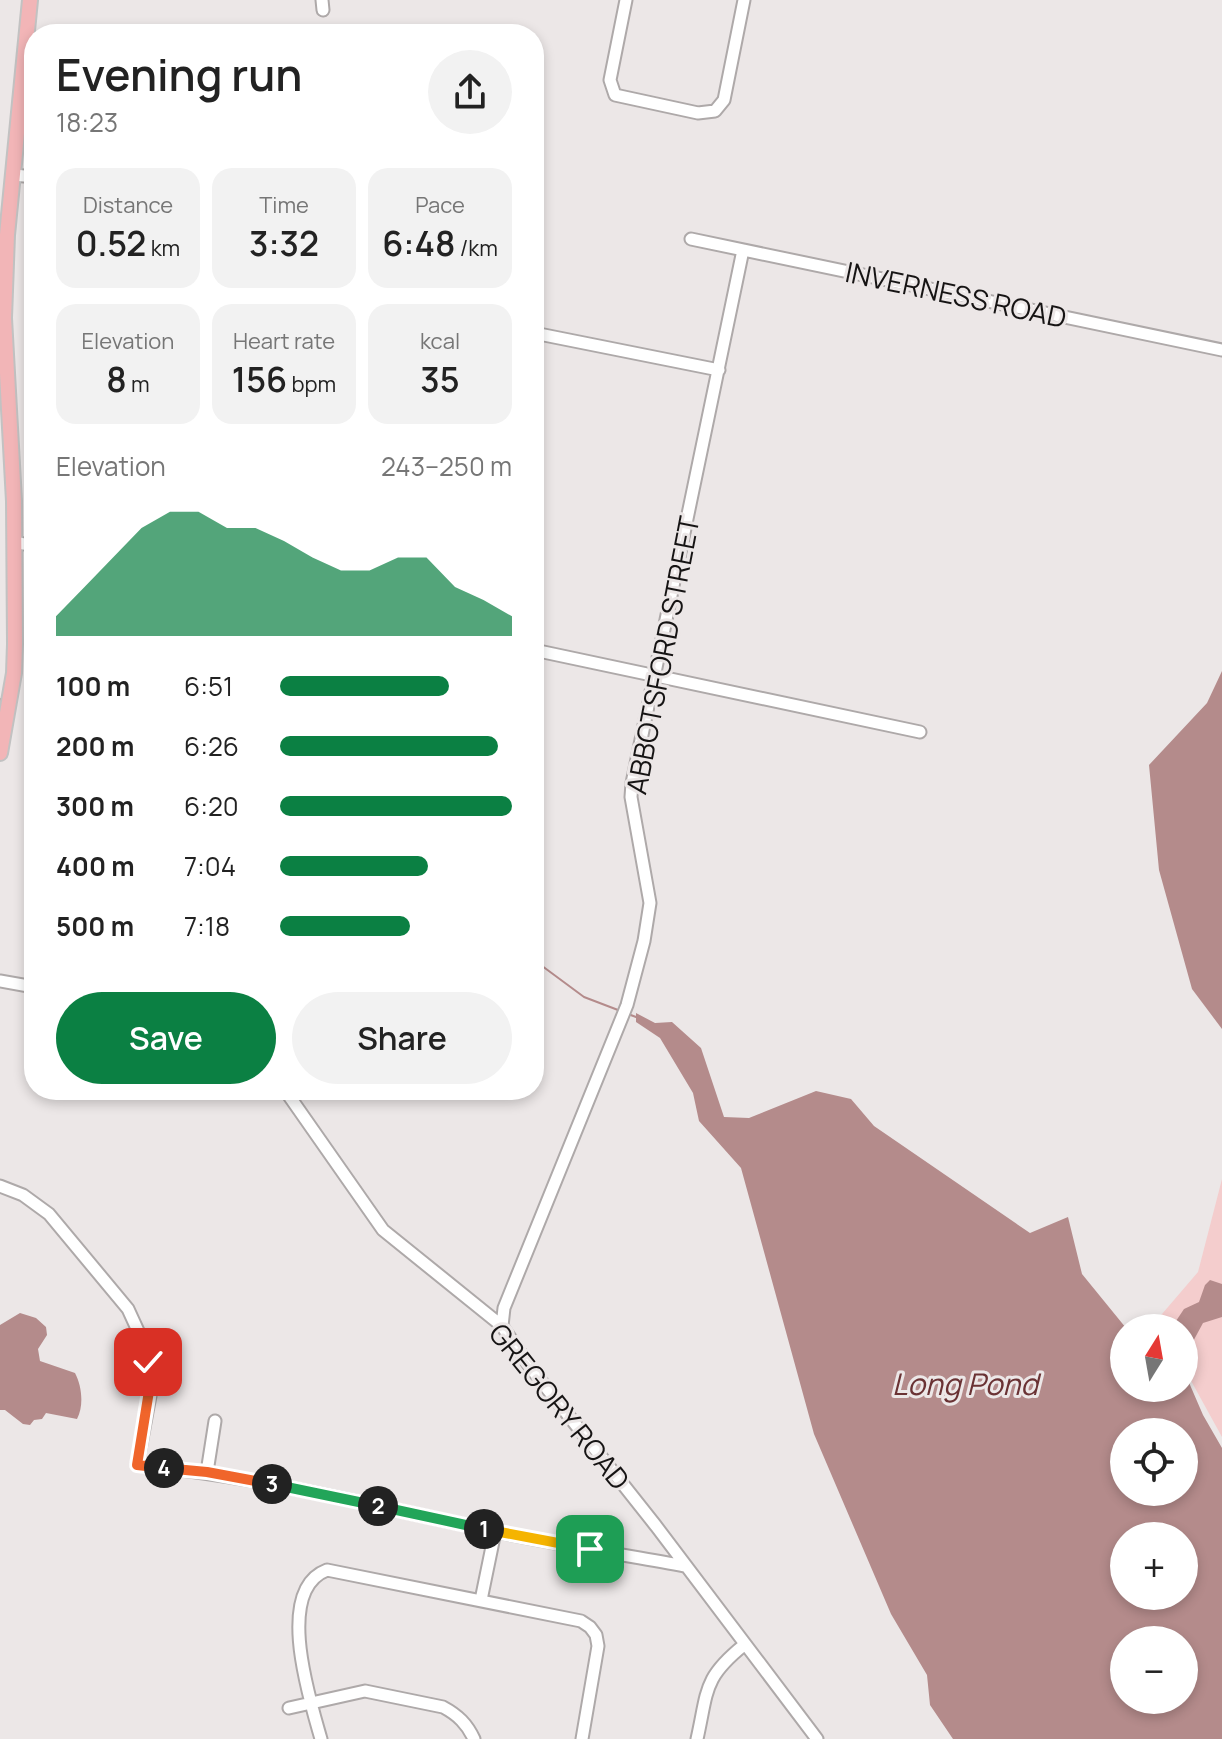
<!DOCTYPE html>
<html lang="en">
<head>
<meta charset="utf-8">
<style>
	:root { --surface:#fff; --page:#f2f2f2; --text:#222; --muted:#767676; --accent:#0b8043 }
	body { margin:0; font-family:Manrope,sans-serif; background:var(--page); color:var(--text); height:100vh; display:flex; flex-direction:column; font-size:30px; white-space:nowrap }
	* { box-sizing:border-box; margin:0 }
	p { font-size:26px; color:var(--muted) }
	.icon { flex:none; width:44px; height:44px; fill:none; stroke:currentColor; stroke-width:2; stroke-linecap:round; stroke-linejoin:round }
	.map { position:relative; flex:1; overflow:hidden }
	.sheet { position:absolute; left:24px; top:24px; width:520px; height:1076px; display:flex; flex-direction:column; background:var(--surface); border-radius:32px; box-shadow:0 4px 12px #0003 }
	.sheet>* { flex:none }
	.needle { width:52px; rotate:11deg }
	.buttons { position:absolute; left:1110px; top:1314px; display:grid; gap:16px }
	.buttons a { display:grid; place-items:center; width:88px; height:88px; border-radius:50%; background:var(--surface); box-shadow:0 4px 12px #0003; font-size:40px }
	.pin { position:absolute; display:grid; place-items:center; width:68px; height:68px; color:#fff; margin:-34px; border-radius:16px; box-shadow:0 4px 12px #0006 }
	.km { position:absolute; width:40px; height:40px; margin:-20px; border-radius:50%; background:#222; color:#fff; font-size:22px; line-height:40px; text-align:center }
	.round { display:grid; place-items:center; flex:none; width:84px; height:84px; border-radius:42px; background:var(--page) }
	.head { display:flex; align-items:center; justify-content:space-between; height:136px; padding:0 32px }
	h1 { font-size:44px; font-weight:600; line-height:60px }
	.stats { display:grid; grid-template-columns:repeat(3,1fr); gap:12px; height:136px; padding:8px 32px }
	.stats div { display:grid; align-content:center; border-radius:20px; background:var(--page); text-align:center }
	.stats b { font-size:34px; font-weight:600 }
	.stats small { font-size:22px; font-weight:400 }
	.stats p { font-size:22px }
	.chart { height:224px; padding:16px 32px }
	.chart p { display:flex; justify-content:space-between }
	.chart svg { width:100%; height:144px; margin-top:8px; fill:var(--accent); opacity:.7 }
	.primary-button { display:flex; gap:16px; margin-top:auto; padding:16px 32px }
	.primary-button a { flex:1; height:92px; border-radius:48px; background:var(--accent); color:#fff; font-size:32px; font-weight:600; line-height:92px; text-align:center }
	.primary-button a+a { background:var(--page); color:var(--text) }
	ul { padding:0 32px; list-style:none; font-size:26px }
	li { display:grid; grid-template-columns:128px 96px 1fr; align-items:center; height:60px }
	li i { height:20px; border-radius:10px; background:var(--accent) }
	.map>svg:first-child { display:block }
	.green { fill:#f4cdcd }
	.water { fill:#b48b8b; fill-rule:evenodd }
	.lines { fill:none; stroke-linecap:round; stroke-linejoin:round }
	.stream { stroke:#b48b8b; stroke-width:2 }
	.minor-casing { stroke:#aea9a9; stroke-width:15 }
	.major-casing { stroke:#c2c2c2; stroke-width:18 }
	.minor { stroke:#fff; stroke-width:11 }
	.major { stroke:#f2b5b7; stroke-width:14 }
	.split-1-casing { stroke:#fff; stroke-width:16 }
	.split-2-casing { stroke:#fff; stroke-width:16 }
	.split-3-casing { stroke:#fff; stroke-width:16 }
	.split-4-casing { stroke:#fff; stroke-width:16 }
	.split-5-casing { stroke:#fff; stroke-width:16 }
	.split-6-casing { stroke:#fff; stroke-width:16 }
	.split-1 { stroke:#f5b400; stroke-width:10 }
	.split-2 { stroke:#22a559; stroke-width:10 }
	.split-3 { stroke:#22a559; stroke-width:10 }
	.split-4 { stroke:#f0652b; stroke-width:10 }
	.split-5 { stroke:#f0652b; stroke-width:10 }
	.split-6 { stroke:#f5b400; stroke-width:10 }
	.labels { text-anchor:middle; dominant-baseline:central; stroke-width:6; stroke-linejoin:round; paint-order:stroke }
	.street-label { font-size:28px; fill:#161414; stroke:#ece7e7 }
	.water-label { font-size:30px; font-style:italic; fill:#6a3234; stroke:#ece7e7 }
</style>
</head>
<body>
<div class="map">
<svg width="1222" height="1739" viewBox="0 0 1222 1739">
	<rect width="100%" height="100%" fill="#ece7e7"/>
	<path class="green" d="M1222 1179V1437L1184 1368V1328H1150L1198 1272Z"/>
	<path class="water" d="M1222 671V1029L1192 989 1159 870 1149 765 1207 703Z
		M636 1013 655 1023 672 1022 701 1048 724 1117 749 1118 816 1091 851 1099 874 1126 1030 1233 1068 1217 1082 1274 1126 1328H1124V1388H1184V1371L1203 1415 1222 1448V1739H953L930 1705 927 1675 891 1614 814 1434 741 1168 699 1121 693 1093 660 1038 636 1022ZM1184 1432V1492H1124V1432ZM1124 1536H1184V1596H1124ZM1124 1640H1184V1700H1124Z
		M1210 1280 1222 1284V1317L1203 1323 1190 1347 1184 1343V1328L1172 1327 1184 1309 1199 1302 1205 1285Z
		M20 1313 36 1318 46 1327 47 1335 38 1349 40 1361 75 1373C82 1386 84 1406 77 1419L46 1413 42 1419 34 1420 30 1425 23 1424 5 1410H0V1325Z"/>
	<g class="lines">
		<path class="stream" d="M0 699 1 701
			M27 719 34 723
			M534 960 584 997 618 1010
			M628 1014 636 1017"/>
		<g class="minor-casing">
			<path id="minor" d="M322 0 323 10
				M626 0 610 80 615 95 698 113 715 111 724 100 744 0
				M14 175 34 177
				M691 239 1222 350
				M534 333 719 370
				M14 542 34 546
				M534 650 920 732
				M0 981 34 987
				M285 1090 383 1230 502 1326 530 1367 656 1526 817 1739
				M0 1186 23 1195 49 1214 128 1309 139 1333 148 1362 150 1396 137 1465C254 1476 368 1504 483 1529 550 1543 618 1554 685 1566
				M502 1326 504 1308 627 1005 644 941 650 903 631 797 632 783 743 250
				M207 1472 215 1421
				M481 1600 495 1532
				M289 1708 365 1691 443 1707C458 1715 467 1724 474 1739
				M321 1739C310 1700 274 1590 327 1570L581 1621 590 1627 596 1635 598 1646 582 1739
				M697 1739C708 1690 703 1678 744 1645"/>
		</g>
		<g class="major-casing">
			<path id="major" d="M0 753 14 673 15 644 14 501 4 318 7 235 30 0"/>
		</g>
		<use href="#minor" class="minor"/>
		<use href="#major" class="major"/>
	</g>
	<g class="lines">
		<g class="split-1-casing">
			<path id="split-1" d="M484 1529 590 1549"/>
		</g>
		<g class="split-2-casing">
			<path id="split-2" d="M378 1506 484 1529"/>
		</g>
		<g class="split-3-casing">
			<path id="split-3" d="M272 1484 378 1506"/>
		</g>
		<g class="split-4-casing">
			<path id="split-4" d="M164 1468 207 1472 272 1484"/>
		</g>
		<g class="split-5-casing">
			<path id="split-5" d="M150 1385 137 1465 164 1468"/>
		</g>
		<g class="split-6-casing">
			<path id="split-6" d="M148 1362 150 1385"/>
		</g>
		<use href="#split-1" class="split-1"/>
		<use href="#split-2" class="split-2"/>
		<use href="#split-3" class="split-3"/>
		<use href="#split-4" class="split-4"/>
		<use href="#split-5" class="split-5"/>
		<use href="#split-6" class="split-6"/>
	</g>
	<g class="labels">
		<g class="street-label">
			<text transform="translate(956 294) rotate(12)">INVERNESS ROAD</text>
			<text transform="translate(662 655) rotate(-79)">ABBOTSFORD STREET</text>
			<text transform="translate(560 1406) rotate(51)">GREGORY ROAD</text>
		</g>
		<g class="water-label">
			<text x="965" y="1383">Long Pond</text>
		</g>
	</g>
</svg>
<div class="buttons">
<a><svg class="needle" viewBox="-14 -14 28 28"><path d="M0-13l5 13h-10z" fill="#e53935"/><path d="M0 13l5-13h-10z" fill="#767676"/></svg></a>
<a><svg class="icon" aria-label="locate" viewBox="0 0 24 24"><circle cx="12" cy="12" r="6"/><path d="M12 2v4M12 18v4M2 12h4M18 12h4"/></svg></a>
<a>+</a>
<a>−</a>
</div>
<div class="pin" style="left:590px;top:1549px;background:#1e9e55"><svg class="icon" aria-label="arrive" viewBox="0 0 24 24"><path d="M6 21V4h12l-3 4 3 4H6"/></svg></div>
<div class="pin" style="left:148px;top:1362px;background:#d93025"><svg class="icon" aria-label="check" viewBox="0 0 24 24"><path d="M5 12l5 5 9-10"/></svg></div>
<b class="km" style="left:484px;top:1529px">1</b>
<b class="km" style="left:378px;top:1506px">2</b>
<b class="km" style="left:272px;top:1484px">3</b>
<b class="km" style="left:164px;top:1468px">4</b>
<section class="sheet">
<div class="head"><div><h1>Evening run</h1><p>18:23</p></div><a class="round"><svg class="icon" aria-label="share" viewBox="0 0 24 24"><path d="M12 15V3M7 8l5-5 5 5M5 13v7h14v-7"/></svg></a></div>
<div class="stats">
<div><p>Distance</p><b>0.52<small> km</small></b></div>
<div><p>Time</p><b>3:32</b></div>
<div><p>Pace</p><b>6:48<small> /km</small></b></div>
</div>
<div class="stats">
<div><p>Elevation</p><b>8<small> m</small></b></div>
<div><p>Heart rate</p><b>156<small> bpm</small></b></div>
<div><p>kcal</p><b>35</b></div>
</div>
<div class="chart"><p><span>Elevation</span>243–250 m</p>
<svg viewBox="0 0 160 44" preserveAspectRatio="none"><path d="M0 44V38L10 29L20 20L30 11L40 6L50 6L60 11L70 11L80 15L90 20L100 24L110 24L120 20L130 20L140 29L150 33L160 38V44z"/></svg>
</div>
<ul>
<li><b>100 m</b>6:51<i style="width:73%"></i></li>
<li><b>200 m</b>6:26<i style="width:94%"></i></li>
<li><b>300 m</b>6:20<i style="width:100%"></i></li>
<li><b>400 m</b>7:04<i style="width:64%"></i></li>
<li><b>500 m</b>7:18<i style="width:56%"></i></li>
</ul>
<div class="primary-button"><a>Save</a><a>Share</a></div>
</section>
</div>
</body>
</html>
